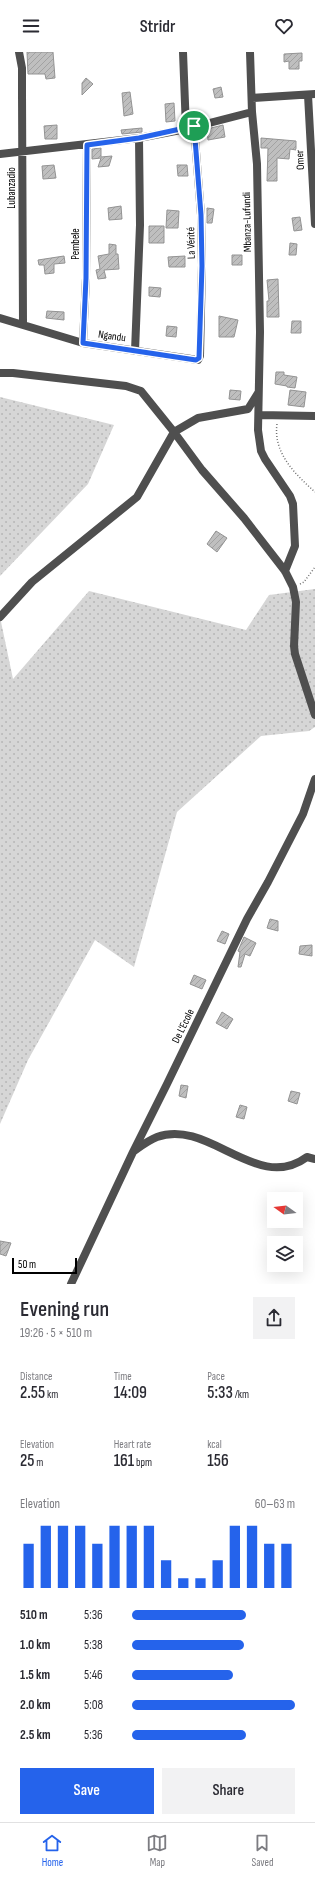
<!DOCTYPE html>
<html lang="en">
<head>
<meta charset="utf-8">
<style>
	:root { --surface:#fff; --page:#f2f2f3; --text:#2b2b33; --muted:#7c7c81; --line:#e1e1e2; --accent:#2563eb }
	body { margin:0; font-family:"Sofia Sans Condensed",sans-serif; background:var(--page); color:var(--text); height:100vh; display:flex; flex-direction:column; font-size:15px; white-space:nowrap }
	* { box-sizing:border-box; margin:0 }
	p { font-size:13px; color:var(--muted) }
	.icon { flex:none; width:22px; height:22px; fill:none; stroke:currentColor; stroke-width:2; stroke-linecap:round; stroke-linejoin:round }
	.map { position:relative; height:1232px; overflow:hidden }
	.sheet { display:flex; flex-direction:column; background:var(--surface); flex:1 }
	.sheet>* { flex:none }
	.needle { width:26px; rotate:285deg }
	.fabs { position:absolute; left:267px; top:1140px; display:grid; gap:8px }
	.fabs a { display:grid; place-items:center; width:36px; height:36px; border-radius:0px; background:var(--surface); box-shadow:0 4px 16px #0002; font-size:20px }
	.scale { position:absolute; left:12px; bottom:10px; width:65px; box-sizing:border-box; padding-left:4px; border:2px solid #000; border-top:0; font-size:11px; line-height:14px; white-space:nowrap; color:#000; -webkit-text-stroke:3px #fff; paint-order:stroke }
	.pin { position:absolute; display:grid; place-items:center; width:34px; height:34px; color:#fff; margin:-17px; border:2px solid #fff; border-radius:50%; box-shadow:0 1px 4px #0007 }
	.round { display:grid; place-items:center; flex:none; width:42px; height:42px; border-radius:0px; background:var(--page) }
	.headline { display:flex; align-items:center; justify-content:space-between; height:68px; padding:0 20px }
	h1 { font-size:22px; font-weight:600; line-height:30px }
	.metrics { display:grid; grid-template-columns:repeat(3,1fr); gap:6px; height:68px; padding:4px 20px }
	.metrics div { display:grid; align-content:center }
	.metrics b { font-size:17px; font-weight:600 }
	.metrics small { font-size:11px; font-weight:400 }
	.metrics p { font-size:11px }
	.chart { height:112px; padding:8px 20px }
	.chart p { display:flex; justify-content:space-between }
	.chart svg { width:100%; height:72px; margin-top:4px; stroke:var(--accent); stroke-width:6 }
	.action { display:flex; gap:8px; margin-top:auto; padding:8px 20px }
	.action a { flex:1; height:46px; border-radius:0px; background:var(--accent); color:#fff; font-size:16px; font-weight:600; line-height:46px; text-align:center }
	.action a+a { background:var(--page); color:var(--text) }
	ul { padding:0 20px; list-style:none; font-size:13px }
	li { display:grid; grid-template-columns:64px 48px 1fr; align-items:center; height:30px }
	li i { height:10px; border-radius:5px; background:var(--accent) }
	header { display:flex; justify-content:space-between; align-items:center; height:52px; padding:0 20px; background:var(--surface); font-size:18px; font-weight:600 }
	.menu { display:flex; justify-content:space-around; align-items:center; height:56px; border-top:1px solid var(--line); background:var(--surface); font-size:11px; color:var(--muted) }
	.menu a { display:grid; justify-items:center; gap:2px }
	.menu .selected { color:var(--accent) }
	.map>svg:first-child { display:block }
	.green { fill:url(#green-dots) }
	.building { fill:url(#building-hatch); stroke:#939393 }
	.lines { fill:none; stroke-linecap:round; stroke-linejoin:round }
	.path { stroke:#717171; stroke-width:1.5; stroke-dasharray:1 2; stroke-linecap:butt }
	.minor { stroke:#4f4f4f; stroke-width:8 }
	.route-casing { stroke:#fff; stroke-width:8 }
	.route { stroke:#2563eb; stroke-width:5 }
	.labels { text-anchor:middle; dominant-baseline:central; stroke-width:3.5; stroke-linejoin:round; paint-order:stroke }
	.street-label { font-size:11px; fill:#000; stroke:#fff }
</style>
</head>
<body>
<header><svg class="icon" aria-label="menu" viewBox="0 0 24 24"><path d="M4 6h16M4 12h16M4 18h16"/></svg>Stridr<svg class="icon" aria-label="heart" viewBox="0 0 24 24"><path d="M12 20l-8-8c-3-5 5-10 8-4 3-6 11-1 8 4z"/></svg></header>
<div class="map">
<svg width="315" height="1232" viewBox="0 0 315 1232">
	<defs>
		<pattern id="green-dots" width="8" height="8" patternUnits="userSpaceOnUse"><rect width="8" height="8" fill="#d6d6d6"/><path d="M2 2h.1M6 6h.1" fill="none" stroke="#b6b6b6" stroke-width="1.8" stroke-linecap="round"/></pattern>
		<pattern id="building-hatch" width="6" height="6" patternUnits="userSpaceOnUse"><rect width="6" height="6" fill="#bfbfbf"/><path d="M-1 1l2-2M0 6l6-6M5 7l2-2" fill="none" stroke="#a2a2a2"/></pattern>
	</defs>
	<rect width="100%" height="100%" fill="#fff"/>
	<path class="green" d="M0 345 114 373 88 432 0 524Z
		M315 537V675L309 679 261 684 177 760 134 915 95 888 28 1008 0 1072V565L13 627 89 539 246 578 269 543Z"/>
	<path class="building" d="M27 0H53L55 26 46 27 45 22H28Z
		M302 1V9H299V17H289V9L284 10V2Z
		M86 26 93 32 82 43V31Z
		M221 35 223 45 215 46 213 37Z
		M130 40 133 62 124 64 122 41Z
		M174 51 175 69 166 70 165 52Z
		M57 73V87H45L44 74Z
		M223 73 225 85 208 88 207 77Z
		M142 76V80L122 82 121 78Z
		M261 86 296 89V98L290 97 289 107 277 106V129H267L268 96H261Z
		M101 96V105L112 104 109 114 98 115 101 106 92 107V97Z
		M54 113 56 126 43 127 42 114Z
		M177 113H187L188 124H178Z
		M121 154 122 167 109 168 108 156Z
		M207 156 214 157 212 171H207Z
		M167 158 179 159 178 176H166Z
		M300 165 302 178 294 179 292 166Z
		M149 174H164V191H149Z
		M290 191 297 192 296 203H289Z
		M109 192 116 193V202H118L119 217 104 218 106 226 98 227 96 218 100 217 98 204 109 202Z
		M232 203H242V213H232Z
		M64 204 65 211 54 212V221L45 222 44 213H39L38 208Z
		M185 204V215H169L168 205Z
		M278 227 279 265H267V249H269L267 228Z
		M149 235 161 236 160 245 149 244Z
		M47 259 64 260V268L46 266Z
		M219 264 238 268 234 285H219Z
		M292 269H301V281H291Z
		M167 274 177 275 176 285 166 284Z
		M276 320H284V323L297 325 295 336 287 335V334L275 332Z
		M230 338 241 339 240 348 229 347Z
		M290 338 306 340 304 355 288 353Z
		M216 479 227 486 217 500 207 492Z
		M270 867 278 869V879L267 876Z
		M222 879 229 882 225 892 217 889Z
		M244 885 256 891 250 904 245 902 241 915H238L240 900 238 899Z
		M312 893V904L299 902 300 894Z
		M194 923 206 928 202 937 190 932Z
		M222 960 233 967 227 977 216 971Z
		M181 1033 188 1034 186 1046 179 1044Z
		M291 1039 300 1041 297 1052 288 1049Z
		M240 1053 247 1055 244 1067 236 1065Z
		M0 1189 11 1191 6 1204 0 1202Z"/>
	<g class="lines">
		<path class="path" d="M277 372C273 401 295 422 315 440
			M300 532 304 530 315 515"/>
		<path class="minor" d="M19 0 22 16V40L23 272
			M183 0 186 77
			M250 0 252 60 257 112 260 280 258 378 261 399 265 407 290 444 293 452 295 494 285 519
			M308 43 315 172
			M252 46 315 42
			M0 102 139 86 186 77 252 60
			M0 266 83 291 198 308 200 304 202 213 201 163 194 74
			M83 291 86 226 87 93
			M135 299 140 173 139 86
			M0 321H13L126 334 141 339 174 380 202 418 244 466 285 519 293 535 296 550 294 594 295 602 315 663
			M259 363 315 364
			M0 565 32 530 137 445 174 380 198 366 248 357 258 341
			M134 1099C141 1094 149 1088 157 1085 209 1066 257 1142 307 1105L315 1107
			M71 1232 133 1100 167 1032 247 867 268 830 303 762 315 727"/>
	</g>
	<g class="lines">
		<g class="route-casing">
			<path id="route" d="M194 74 201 163 202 214 199 306 196 308 83 291 86 226 87 93 139 86Z"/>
		</g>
		<use href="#route" class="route"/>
	</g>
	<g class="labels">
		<g class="street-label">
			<text transform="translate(300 108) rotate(-93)">Omer</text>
			<text transform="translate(11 136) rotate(-90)">Lubanzadio</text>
			<text transform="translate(247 170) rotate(-91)">Mbanza-Lufundi</text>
			<text transform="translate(191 191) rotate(-91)">La Vérité</text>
			<text transform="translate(75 192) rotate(-90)">Pembele</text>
			<text transform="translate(112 284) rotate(8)">Ngandu</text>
			<text transform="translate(183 974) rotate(-64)">De L'Ecole</text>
		</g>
	</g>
</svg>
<div class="fabs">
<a><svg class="needle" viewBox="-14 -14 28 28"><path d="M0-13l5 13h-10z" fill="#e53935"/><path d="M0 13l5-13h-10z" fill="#7c7c81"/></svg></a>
<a><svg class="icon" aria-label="layers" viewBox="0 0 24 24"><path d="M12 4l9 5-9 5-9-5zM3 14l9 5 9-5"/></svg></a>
</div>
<div class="scale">50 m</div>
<div class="pin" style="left:194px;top:74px;background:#1e9e55"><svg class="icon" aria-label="arrive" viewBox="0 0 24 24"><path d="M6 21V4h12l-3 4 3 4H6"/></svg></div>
</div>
<section class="sheet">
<div class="headline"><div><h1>Evening run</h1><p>19:26 · 5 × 510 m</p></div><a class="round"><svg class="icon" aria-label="share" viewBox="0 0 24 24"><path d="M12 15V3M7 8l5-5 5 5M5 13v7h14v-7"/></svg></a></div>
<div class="metrics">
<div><p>Distance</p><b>2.55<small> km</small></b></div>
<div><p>Time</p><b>14:09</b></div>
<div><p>Pace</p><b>5:33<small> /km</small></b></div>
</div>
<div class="metrics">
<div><p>Elevation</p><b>25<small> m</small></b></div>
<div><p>Heart rate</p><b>161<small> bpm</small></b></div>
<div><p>kcal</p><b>156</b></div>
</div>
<div class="chart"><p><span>Elevation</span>60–63 m</p>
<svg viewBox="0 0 160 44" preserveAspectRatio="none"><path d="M5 44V17M15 44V6M25 44V6M35 44V6M45 44V17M55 44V6M65 44V6M75 44V6M85 44V27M95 44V38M105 44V38M115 44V27M125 44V6M135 44V6M145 44V17M155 44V17"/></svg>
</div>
<ul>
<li><b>510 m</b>5:36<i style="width:70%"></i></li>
<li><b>1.0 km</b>5:38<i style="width:69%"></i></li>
<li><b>1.5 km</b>5:46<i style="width:62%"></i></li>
<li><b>2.0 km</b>5:08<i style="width:100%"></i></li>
<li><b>2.5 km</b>5:36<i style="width:70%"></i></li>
</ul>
<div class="action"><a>Save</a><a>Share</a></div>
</section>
<nav class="menu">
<a class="selected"><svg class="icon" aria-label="home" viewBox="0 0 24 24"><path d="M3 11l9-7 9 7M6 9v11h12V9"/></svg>Home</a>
<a><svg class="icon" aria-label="map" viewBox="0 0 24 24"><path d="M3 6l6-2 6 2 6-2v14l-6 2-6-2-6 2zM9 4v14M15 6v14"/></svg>Map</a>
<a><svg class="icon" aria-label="saved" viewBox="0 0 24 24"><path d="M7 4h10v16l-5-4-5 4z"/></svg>Saved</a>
</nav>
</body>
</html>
